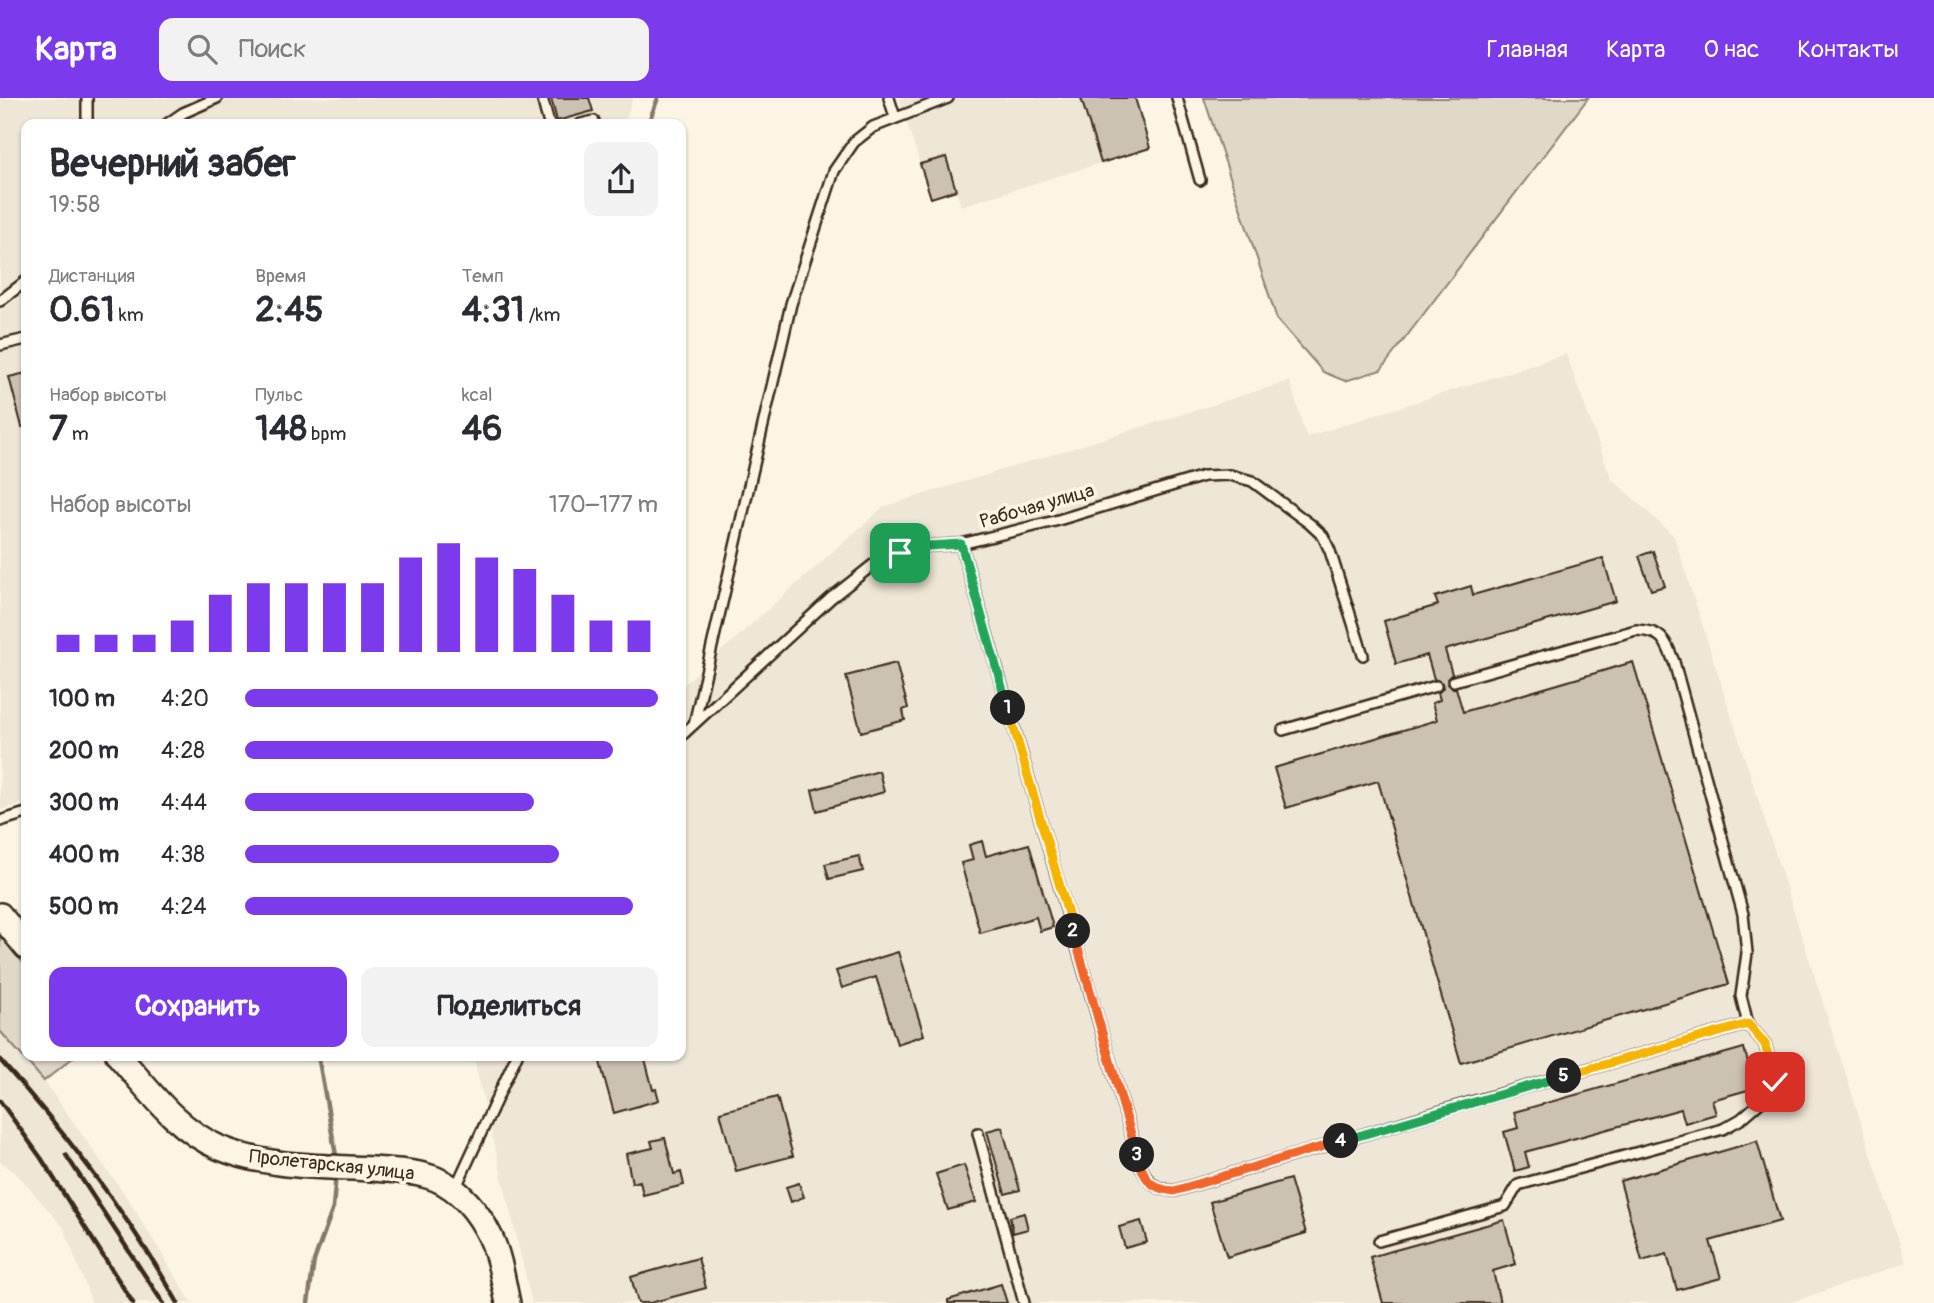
<!DOCTYPE html>
<html lang="ru">
<head>
<meta charset="utf-8">
<style>
	:root { --surface:#fff; --page:#f2f2f3; --text:#2b2b33; --muted:#7c7c81; --accent:#7c3aed }
	body { margin:0; font-family:Pangolin,sans-serif; background:var(--page); color:var(--text); height:100vh; display:flex; flex-direction:column; font-size:26px; white-space:nowrap }
	* { box-sizing:border-box; margin:0 }
	p { font-size:23px; color:var(--muted) }
	.icon { flex:none; width:38px; height:38px; fill:none; stroke:currentColor; stroke-width:2; stroke-linecap:round; stroke-linejoin:round }
	.map { position:relative; flex:1; overflow:hidden }
	.drawer { position:absolute; left:21px; top:21px; width:665px; height:942px; display:flex; flex-direction:column; background:var(--surface); border-radius:14px; box-shadow:0 2px 5px #0004 }
	.drawer>* { flex:none }
	.pin { position:absolute; display:grid; place-items:center; width:60px; height:60px; color:#fff; margin:-30px; border-radius:14px; box-shadow:0 4px 10px #0006 }
	.km { position:absolute; width:35px; height:35px; margin:-18px; border-radius:50%; background:#222; color:#fff; font-size:19px; line-height:35px; text-align:center }
	.round { display:grid; place-items:center; flex:none; width:74px; height:74px; border-radius:14px; background:var(--page) }
	.head { display:flex; align-items:center; justify-content:space-between; height:119px; padding:0 28px }
	h1 { font-size:38px; font-weight:800; line-height:52px }
	.metrics { display:grid; grid-template-columns:repeat(3,1fr); gap:10px; height:119px; padding:7px 28px }
	.metrics div { display:grid; align-content:center }
	.metrics b { font-size:35px; font-weight:800 }
	.metrics small { font-size:19px; font-weight:400 }
	.metrics p { font-size:19px }
	.chart { height:196px; padding:14px 28px }
	.chart p { display:flex; justify-content:space-between }
	.chart svg { width:100%; height:126px; margin-top:7px; stroke:var(--accent); stroke-width:6 }
	.cta { display:flex; gap:14px; margin-top:auto; padding:14px 28px }
	.cta a { flex:1; height:80px; border-radius:14px; background:var(--accent); color:#fff; font-size:28px; font-weight:800; line-height:80px; text-align:center }
	.cta a+a { background:var(--page); color:var(--text) }
	ul { padding:0 28px; list-style:none; font-size:23px }
	li { display:grid; grid-template-columns:112px 84px 1fr; align-items:center; height:52px }
	li i { height:18px; border-radius:9px; background:var(--accent) }
	header { display:flex; align-items:center; gap:42px; box-sizing:border-box; height:98px; padding:0 35px; background:var(--accent); color:#fff }
	header strong { font-size:33px }
	nav { display:flex; gap:38px; margin-inline-start:auto; font-size:24px }
	.search { width:490px; height:63px; background:var(--page); display:flex; align-items:center; gap:18px; box-sizing:border-box; padding:0 24px; border-radius:14px; color:var(--muted); font-size:26px }
	.map>svg:first-child { display:block }
	.built { fill:#eee6d6 }
	.green { fill:#e0d8c8; stroke:#8e8173; stroke-width:2 }
	.lines { fill:none; stroke-linecap:round; stroke-linejoin:round }
	.stream { stroke:#85796b; stroke-width:4.5 }
	.building { fill:#ccc2b3; stroke:#3b2a1e; stroke-width:2 }
	.service-casing { stroke:#3b2a1e; stroke-width:14 }
	.tertiary-casing { stroke:#3b2a1e; stroke-width:28 }
	.service { stroke:#fcf5e5; stroke-width:9 }
	.tertiary { stroke:#fcf5e5; stroke-width:23 }
	.rail { stroke:#3b2a1e; stroke-width:4.5 }
	.split-1-casing { stroke:#fff; stroke-width:14 }
	.split-2-casing { stroke:#fff; stroke-width:14 }
	.split-3-casing { stroke:#fff; stroke-width:14 }
	.split-4-casing { stroke:#fff; stroke-width:14 }
	.split-5-casing { stroke:#fff; stroke-width:14 }
	.split-6-casing { stroke:#fff; stroke-width:14 }
	.split-1 { stroke:#22a559; stroke-width:9 }
	.split-2 { stroke:#f5b400; stroke-width:9 }
	.split-3 { stroke:#f0652b; stroke-width:9 }
	.split-4 { stroke:#f0652b; stroke-width:9 }
	.split-5 { stroke:#22a559; stroke-width:9 }
	.split-6 { stroke:#f5b400; stroke-width:9 }
	.labels { text-anchor:middle; dominant-baseline:central; stroke-width:7; stroke-linejoin:round; paint-order:stroke }
	.street-label { font-size:19px; fill:#3b2a1e; stroke:#fcf5e5 }
</style>
</head>
<body>
<header>
<strong>Карта</strong>
<div class="search"><svg class="icon" aria-label="search" viewBox="0 0 24 24"><circle cx="10" cy="10" r="6"/><path d="M15 15l6 6"/></svg>Поиск</div>
<nav><a>Главная</a><a>Карта</a><a>О нас</a><a>Контакты</a></nav>
</header>
<div class="map">
<svg width="1934" height="1205" viewBox="0 0 1934 1205">
	<rect width="100%" height="100%" fill="#fcf5e5"/>
	<filter id="ink" filterUnits="userSpaceOnUse"><feTurbulence type="fractalNoise" baseFrequency=".0143" numOctaves="2"/><feDisplacementMap in="SourceGraphic" scale="14" xChannelSelector="R" yChannelSelector="G"/><feConvolveMatrix kernelMatrix="1 2 1 2 8 2 1 2 1" color-interpolation-filters="sRGB"/></filter>
	<g filter="url(#ink)">
		<path class="built" d="M0 0H633L624 26H26V705L0 712Z
			M899 0H1135L1150 50 961 108 956 93 931 100Z
			M1566 256 1611 380 1674 438 1906 1165 1789 1205H532L473 957H681V589L883 409 1290 283 1306 339Z
			M0 933 44 983 128 1101 192 1205H92L64 1130 18 1077 0 1063Z"/>
		<path class="green" d="M1204 0H1588L1381 272 1345 283 1323 274 1277 221Z
			M0 836 26 869V957H76L44 983 0 933Z"/>
		<g class="lines">
			<path class="stream" d="M648 26 658 0
				M318 957 337 1063
				M308 1205 314 1163 333 1110 336 1075"/>
		</g>
		<path class="building" d="M551 0H589L593 13 557 23Z
			M1081 0H1135L1150 50 1101 65Z
			M946 59 956 92 931 100 920 66Z
			M26 275V328L22 329 9 279Z
			M1653 453 1665 488 1651 492 1639 458Z
			M1603 460 1616 503 1445 552 1452 576 1447 581 1448 586 1452 590H1456L1463 614 1633 564 1729 886 1461 965 1378 683 1286 710 1274 670 1437 622 1432 605 1440 602 1438 595 1443 590 1442 585 1434 581 1427 557 1396 566 1384 523 1438 507 1435 499 1471 488 1473 497Z
			M896 565 908 610 903 612 905 622 861 634 846 578Z
			M879 673 884 694 817 713 812 692Z
			M982 743 986 758 1029 746 1053 829 1040 833 1036 819 980 835 961 765 973 762 969 747Z
			M859 758 863 773 829 781 825 766Z
			M898 854 924 937 897 946 876 879 842 890 836 873Z
			M1744 950 1755 990 1712 1002 1716 1016 1685 1025 1681 1011 1525 1054 1529 1069 1515 1073 1504 1034 1518 1030 1514 1014Z
			M598 957H644L653 992 656 991 659 1002 614 1015Z
			M777 999 793 1058 736 1073 720 1014Z
			M1002 1029 1020 1092 1005 1096 987 1033Z
			M665 1040 674 1076 681 1074 684 1087 643 1097 640 1083 632 1085 626 1056 653 1050 651 1043Z
			M1757 1043 1780 1123 1710 1143 1721 1180 1677 1192 1667 1156 1642 1163 1620 1083Z
			M964 1067 976 1104 948 1112 936 1076Z
			M1290 1081 1306 1135 1227 1159 1210 1104Z
			M799 1085 804 1099 791 1104 786 1089Z
			M1024 1115 1028 1131 1013 1135 1010 1119Z
			M1504 1122 1516 1166 1493 1173 1500 1205H1383L1370 1159Z
			M1141 1123 1147 1144 1125 1150 1119 1129Z
			M698 1160 706 1190 650 1205H638L631 1179Z
			M1001 1186 1007 1205H948V1202Z"/>
		<g class="lines">
			<g class="service-casing">
				<path id="service" d="M542 0 549 26
					M889 0 895 19
					M1177 0 1200 82
					M87 26V0
					M167 26 183 15 217 0
					M581 26 594 23
					M0 203 26 183
					M0 247 26 241
					M961 446 1140 1067C1148 1085 1155 1091 1174 1093L1472 1004 1748 926
					M695 622 791 206 834 73 854 44 873 29 948 0
					M1283 632 1436 588
					M681 638 831 500 874 466 899 455 928 448 961 446 1055 423 1204 378 1230 377 1252 383 1310 426 1323 438 1330 453 1363 557
					M0 723 26 715
					M978 1035 1024 1205
					M455 1091 517 957
					M1379 1143 1505 1108 1518 1087 1723 1031 1741 1021 1771 995 1775 984 1765 946 1748 926 1741 898 1747 855 1743 816 1674 564C1665 541 1662 533 1636 532L1454 583"/>
			</g>
			<g class="tertiary-casing">
				<path id="tertiary" d="M0 817 26 849
					M118 957C148 991 177 1032 220 1050 268 1070 322 1068 373 1071 394 1073 416 1073 436 1081 460 1091 479 1115 490 1138 500 1158 503 1183 508 1205"/>
			</g>
			<use href="#service" class="service"/>
			<use href="#tertiary" class="tertiary"/>
			<path class="rail" d="M0 962C67 1036 129 1118 178 1205
				M0 1003 41 1060 133 1205
				M66 1057 163 1205"/>
		</g>
	</g>
	<g class="lines" filter="url(#ink)">
		<g class="split-1-casing">
			<path id="split-1" d="M900 455 928 448 961 446 1008 610"/>
		</g>
		<g class="split-2-casing">
			<path id="split-2" d="M1008 610 1073 833"/>
		</g>
		<g class="split-3-casing">
			<path id="split-3" d="M1073 833 1137 1057"/>
		</g>
		<g class="split-4-casing">
			<path id="split-4" d="M1137 1057C1144 1080 1149 1091 1174 1093L1341 1043"/>
		</g>
		<g class="split-5-casing">
			<path id="split-5" d="M1341 1043 1564 978"/>
		</g>
		<g class="split-6-casing">
			<path id="split-6" d="M1564 978 1748 926 1765 946 1775 984"/>
		</g>
		<use href="#split-1" class="split-1"/>
		<use href="#split-2" class="split-2"/>
		<use href="#split-3" class="split-3"/>
		<use href="#split-4" class="split-4"/>
		<use href="#split-5" class="split-5"/>
		<use href="#split-6" class="split-6"/>
	</g>
	<g class="labels">
		<g class="street-label">
			<text transform="translate(1037 408) rotate(-16)">Рабочая улица</text>
			<text transform="translate(332 1067) rotate(6)">Пролетарская улица</text>
		</g>
	</g>
</svg>
<div class="pin" style="left:900px;top:455px;background:#1e9e55"><svg class="icon" aria-label="arrive" viewBox="0 0 24 24"><path d="M6 21V4h12l-3 4 3 4H6"/></svg></div>
<div class="pin" style="left:1775px;top:984px;background:#d93025"><svg class="icon" aria-label="check" viewBox="0 0 24 24"><path d="M5 12l5 5 9-10"/></svg></div>
<b class="km" style="left:1008px;top:610px">1</b>
<b class="km" style="left:1073px;top:833px">2</b>
<b class="km" style="left:1137px;top:1057px">3</b>
<b class="km" style="left:1341px;top:1043px">4</b>
<b class="km" style="left:1564px;top:978px">5</b>
<section class="drawer">
<div class="head"><div><h1>Вечерний забег</h1><p>19:58</p></div><a class="round"><svg class="icon" aria-label="share" viewBox="0 0 24 24"><path d="M12 15V3M7 8l5-5 5 5M5 13v7h14v-7"/></svg></a></div>
<div class="metrics">
<div><p>Дистанция</p><b>0.61<small> km</small></b></div>
<div><p>Время</p><b>2:45</b></div>
<div><p>Темп</p><b>4:31<small> /km</small></b></div>
</div>
<div class="metrics">
<div><p>Набор высоты</p><b>7<small> m</small></b></div>
<div><p>Пульс</p><b>148<small> bpm</small></b></div>
<div><p>kcal</p><b>46</b></div>
</div>
<div class="chart"><p><span>Набор высоты</span>170–177 m</p>
<svg viewBox="0 0 160 44" preserveAspectRatio="none"><path d="M5 44V38M15 44V38M25 44V38M35 44V33M45 44V24M55 44V20M65 44V20M75 44V20M85 44V20M95 44V11M105 44V6M115 44V11M125 44V15M135 44V24M145 44V33M155 44V33"/></svg>
</div>
<ul>
<li><b>100 m</b>4:20<i style="width:100%"></i></li>
<li><b>200 m</b>4:28<i style="width:89%"></i></li>
<li><b>300 m</b>4:44<i style="width:70%"></i></li>
<li><b>400 m</b>4:38<i style="width:76%"></i></li>
<li><b>500 m</b>4:24<i style="width:94%"></i></li>
</ul>
<div class="cta"><a>Сохранить</a><a>Поделиться</a></div>
</section>
</div>
</body>
</html>
